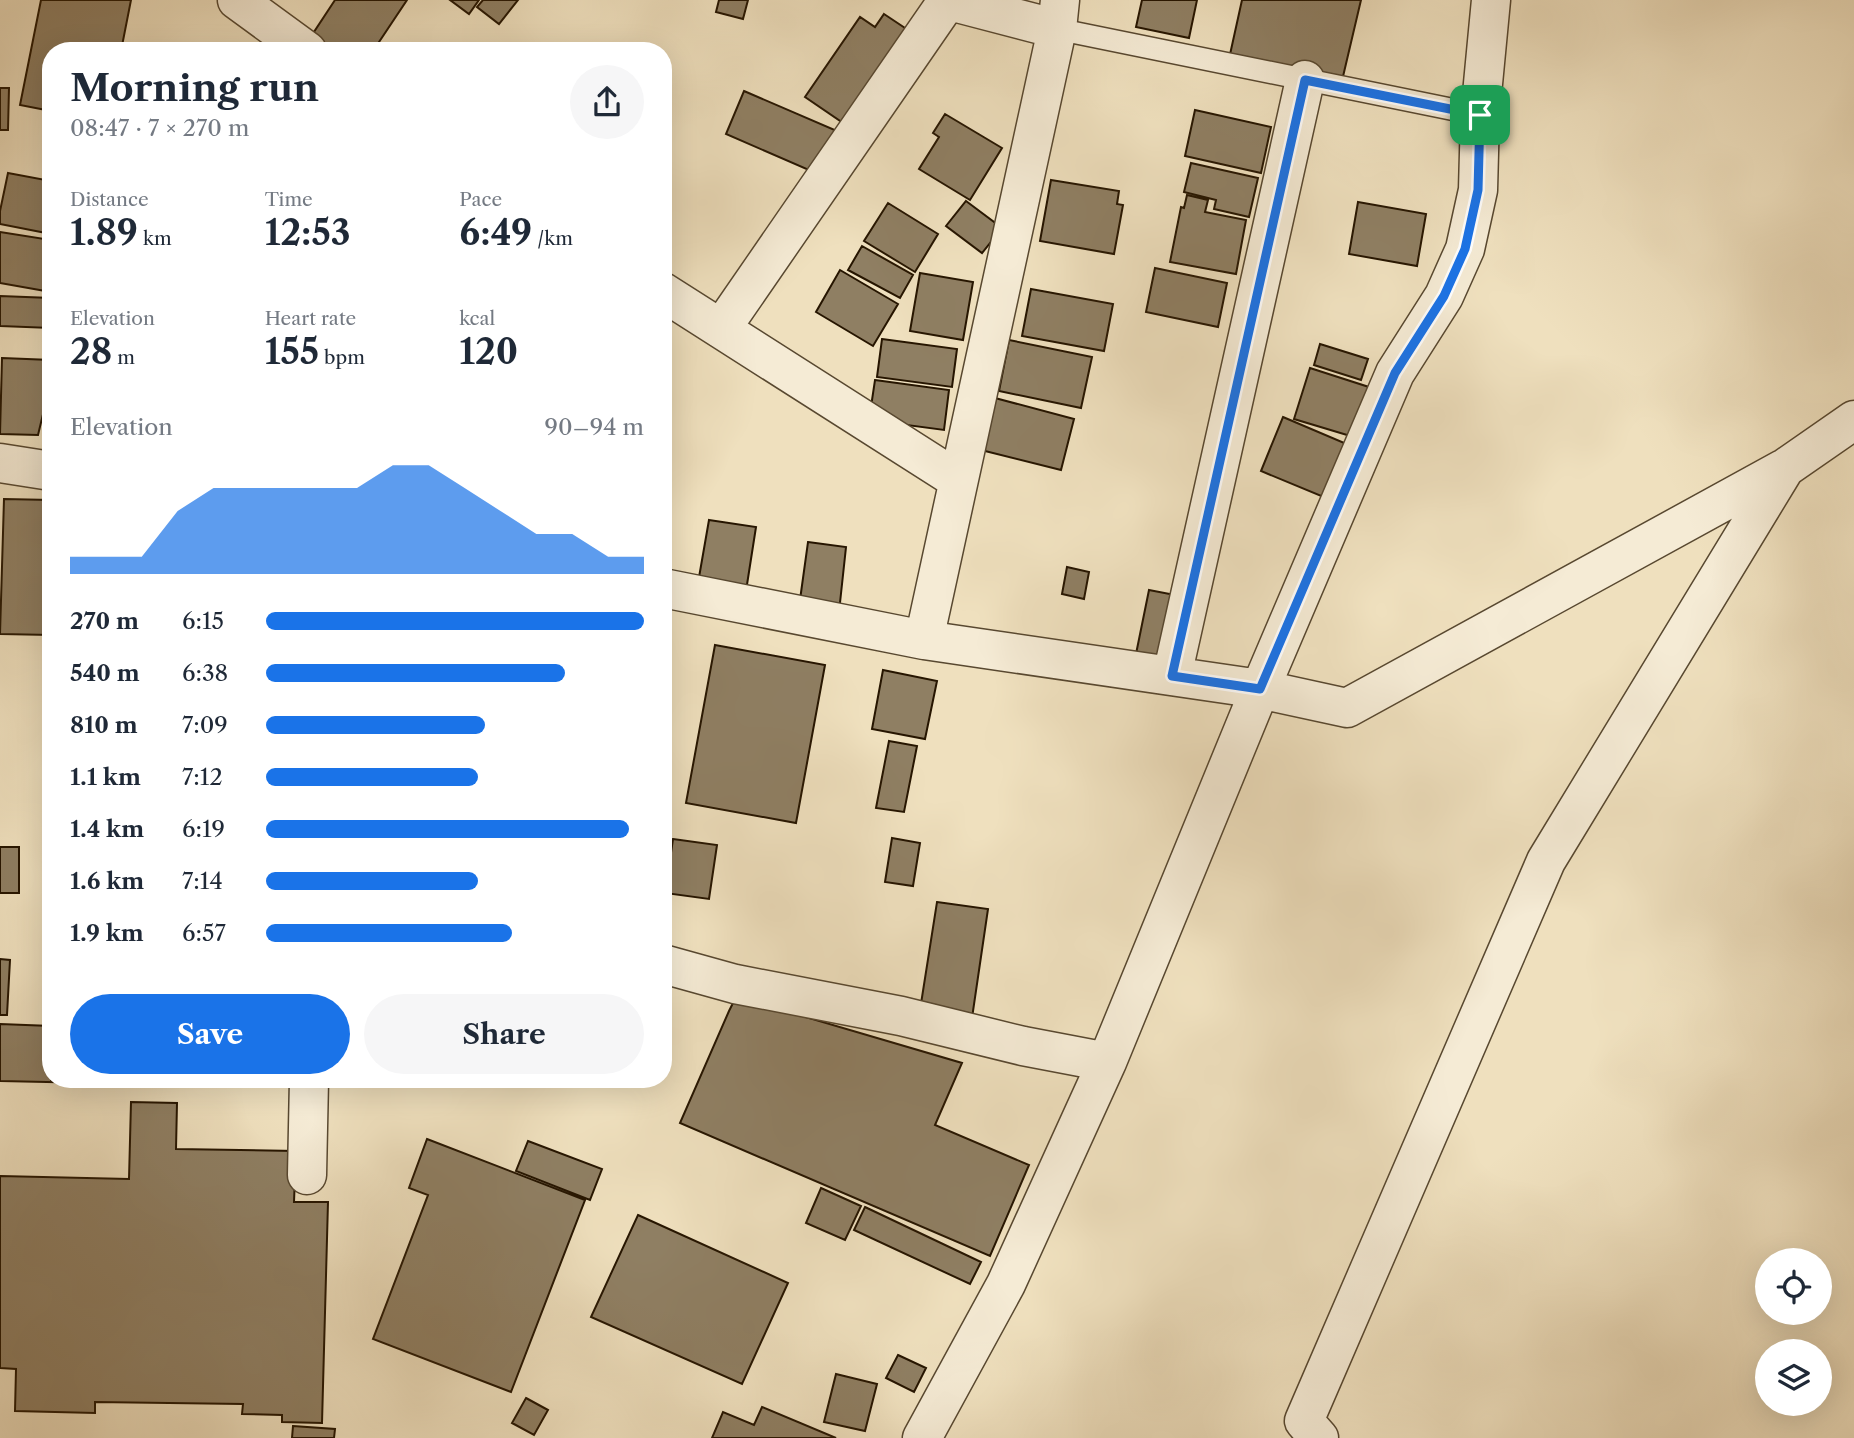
<!DOCTYPE html>
<html lang="en">
<head>
<meta charset="utf-8">
<style>
	:root { --surface:#fff; --page:#f6f6f7; --text:#1f2937; --muted:#747a83; --accent:#1a73e8 }
	body { margin:0; font-family:"Libre Caslon Text",serif; background:var(--page); color:var(--text); height:100vh; display:flex; flex-direction:column; font-size:26px; white-space:nowrap }
	* { box-sizing:border-box; margin:0 }
	p { font-size:23px; color:var(--muted) }
	.icon { flex:none; width:38px; height:38px; fill:none; stroke:currentColor; stroke-width:2; stroke-linecap:round; stroke-linejoin:round }
	.map { position:relative; flex:1; overflow:hidden }
	.panel { position:absolute; left:42px; top:42px; width:630px; height:1046px; display:flex; flex-direction:column; background:var(--surface); border-radius:28px; box-shadow:0 7px 28px #0002 }
	.panel>* { flex:none }
	.tools { position:absolute; left:1755px; top:1248px; display:grid; gap:14px }
	.tools a { display:grid; place-items:center; width:77px; height:77px; border-radius:50%; background:var(--surface); box-shadow:0 7px 28px #0002; font-size:35px }
	.pin { position:absolute; display:grid; place-items:center; width:60px; height:60px; color:#fff; margin:-30px; border-radius:14px; box-shadow:0 4px 10px #0006 }
	.round { display:grid; place-items:center; flex:none; width:74px; height:74px; border-radius:37px; background:var(--page) }
	.overview { display:flex; align-items:center; justify-content:space-between; height:119px; padding:0 28px }
	h1 { font-size:38px; font-weight:700; line-height:52px }
	.stats { display:grid; grid-template-columns:repeat(3,1fr); gap:10px; height:119px; padding:7px 28px }
	.stats div { display:grid; align-content:center }
	.stats b { font-size:35px; font-weight:700 }
	.stats small { font-size:19px; font-weight:400 }
	.stats p { font-size:19px }
	.chart { height:196px; padding:14px 28px }
	.chart p { display:flex; justify-content:space-between }
	.chart svg { width:100%; height:126px; margin-top:7px; fill:var(--accent); opacity:.7 }
	.button { display:flex; gap:14px; margin-top:auto; padding:14px 28px }
	.button a { flex:1; height:80px; border-radius:42px; background:var(--accent); color:#fff; font-size:28px; font-weight:700; line-height:80px; text-align:center }
	.button a+a { background:var(--page); color:var(--text) }
	ul { padding:0 28px; list-style:none; font-size:23px }
	li { display:grid; grid-template-columns:112px 84px 1fr; align-items:center; height:52px }
	li i { height:18px; border-radius:9px; background:var(--accent) }
	.map>svg:first-child { display:block }
	.building { fill:#8f7f63; stroke:#261500; stroke-width:2 }
	.lines { fill:none; stroke-linecap:round; stroke-linejoin:round }
	.service-casing { stroke:#584830; stroke-width:24 }
	.minor-casing { stroke:#584830; stroke-width:41 }
	.service { stroke:#f5ebd5; stroke-width:21 }
	.minor { stroke:#f5ebd5; stroke-width:38 }
	.route-casing { stroke:#fff; stroke-width:14 }
	.route { stroke:#1a73e8; stroke-width:9 }
</style>
</head>
<body>
<div class="map">
<svg width="1854" height="1438" viewBox="0 0 1854 1438">
	<rect width="100%" height="100%" fill="#efe0be"/>
	<filter id="stains"><feTurbulence type="fractalNoise" baseFrequency=".00286" numOctaves="4"/><feColorMatrix values="0 0 0 0 .2 0 0 0 0 .09 0 0 0 0 .02 0 0 0 .5 -.17"/></filter>
	<radialGradient id="worn" r=".72"><stop offset=".6" stop-color="#630" stop-opacity="0"/><stop offset="1" stop-color="#630" stop-opacity=".3"/></radialGradient>
	<path class="building" d="M41 0H131L121 51H51V111L20 105Z
		M335 0H407L373 51H330L310 38Z
		M450 0H479L469 14Z
		M483 0H518L499 24 477 7Z
		M719 0H748L743 19 716 12Z
		M1142 0H1197L1189 38 1136 27Z
		M1242 0H1361L1341 85 1229 59Z
		M884 14 914 34 852 129 805 97 860 17 875 27Z
		M0 88H9L8 130H0Z
		M744 91 837 131 818 174 726 134Z
		M1195 110 1271 127 1261 173 1185 156Z
		M945 114 1002 148 970 200 919 169 939 137 933 133Z
		M1191 163 1258 178 1249 217 1214 209 1216 200 1184 192Z
		M8 173 51 181V234L0 224V211Z
		M1051 180 1119 191 1117 204 1123 205 1114 254 1040 241Z
		M1187 195 1208 200 1205 212 1246 220 1236 274 1170 262 1181 207 1184 208Z
		M966 201 1002 228 982 253 946 226Z
		M1358 202 1426 214 1417 266 1349 254Z
		M888 203 938 234 915 272 864 241Z
		M0 232 51 240V292L0 283Z
		M862 246 913 275 900 298 848 270Z
		M1155 268 1227 283 1218 327 1146 312Z
		M840 270 898 304 873 346 816 312Z
		M920 273 973 282 963 340 910 331Z
		M1031 289 1113 304 1104 351 1022 336Z
		M0 296 51 298V328L0 326Z
		M882 339 957 349 952 387 877 377Z
		M1009 340 1092 357 1081 408 999 391Z
		M1320 344 1368 359 1361 380 1314 365Z
		M2 358 51 360V381L38 435 0 434Z
		M1310 368 1372 388 1357 438 1294 419Z
		M875 380 949 390 944 430 869 420Z
		M995 398 1074 419 1061 470 981 450Z
		M1283 417 1349 445 1326 498 1261 471Z
		M4 499 51 500V635L0 634Z
		M709 520 756 527 746 591 698 583Z
		M808 542 846 547 839 612 799 607Z
		M1067 567 1089 572 1084 599 1062 594Z
		M1149 590 1175 595 1162 658 1136 654Z
		M715 645 825 665 796 823 686 803Z
		M883 670 937 681 925 739 872 729Z
		M889 741 917 746 904 812 876 808Z
		M892 838 920 843 913 886 885 882Z
		M673 839 717 845 709 899 665 893Z
		M0 847H19V893H0Z
		M937 902 988 909 972 1018 920 1010Z
		M0 959 10 960 7 1015H0Z
		M741 998 962 1063 935 1125 1029 1165 990 1256 680 1123 729 1011 733 1003Z
		M0 1024 51 1026V1080H139V1084L0 1081Z
		M131 1102 177 1103 176 1149 296 1151 294 1202H328L322 1423 282 1422V1415L242 1414 243 1404 95 1402V1413L15 1411 16 1369 0 1368V1176L129 1179Z
		M427 1139 585 1200 511 1392 373 1339 428 1195 409 1188Z
		M528 1141 602 1169 590 1200 516 1171Z
		M821 1188 861 1206 845 1240 806 1223Z
		M865 1207 981 1262 970 1284 854 1230Z
		M638 1215 788 1283 742 1384 591 1317Z
		M898 1355 926 1368 914 1392 886 1378Z
		M836 1374 877 1384 865 1431 824 1422Z
		M526 1398 548 1410 534 1435 512 1423Z
		M762 1407 836 1438H712L723 1412 754 1425Z
		M293 1426 335 1429 334 1438H292Z"/>
	<g class="lines">
		<g class="service-casing">
			<path id="service" d="M1057 29 1480 115"/>
		</g>
		<g class="minor-casing">
			<path id="minor" d="M237 0 307 51
				M946 0 1057 29
				M663 292 958 480
				M721 329 948 0
				M0 463 51 471
				M663 588 924 640 1057 29 1060 0
				M924 640 1260 689 1347 708 1783 469
				M1172 676 1305 80
				M663 964 735 984 901 1016 1023 1046 1107 1062 1006 1284 922 1438
				M1107 1062 1258 694 1395 373 1444 296 1465 249 1478 190 1480 115 1491 0
				M307 1175 309 1080
				M1319 1438 1304 1421 1546 861 1785 468 1854 420"/>
		</g>
		<use href="#service" class="service"/>
		<use href="#minor" class="minor"/>
	</g>
	<g class="lines">
		<g class="route-casing">
			<path id="route" d="M1305 80 1480 115 1478 190 1465 249 1444 296 1395 373 1260 689 1172 676Z"/>
		</g>
		<use href="#route" class="route"/>
	</g>
	<rect width="100%" height="100%" filter="url(#stains)"/>
	<rect width="100%" height="100%" fill="url(#worn)"/>
</svg>
<div class="tools">
<a><svg class="icon" aria-label="locate" viewBox="0 0 24 24"><circle cx="12" cy="12" r="6"/><path d="M12 2v4M12 18v4M2 12h4M18 12h4"/></svg></a>
<a><svg class="icon" aria-label="layers" viewBox="0 0 24 24"><path d="M12 4l9 5-9 5-9-5zM3 14l9 5 9-5"/></svg></a>
</div>
<div class="pin" style="left:1480px;top:115px;background:#1e9e55"><svg class="icon" aria-label="arrive" viewBox="0 0 24 24"><path d="M6 21V4h12l-3 4 3 4H6"/></svg></div>
<section class="panel">
<div class="overview"><div><h1>Morning run</h1><p>08:47 · 7 × 270 m</p></div><a class="round"><svg class="icon" aria-label="share" viewBox="0 0 24 24"><path d="M12 15V3M7 8l5-5 5 5M5 13v7h14v-7"/></svg></a></div>
<div class="stats">
<div><p>Distance</p><b>1.89<small> km</small></b></div>
<div><p>Time</p><b>12:53</b></div>
<div><p>Pace</p><b>6:49<small> /km</small></b></div>
</div>
<div class="stats">
<div><p>Elevation</p><b>28<small> m</small></b></div>
<div><p>Heart rate</p><b>155<small> bpm</small></b></div>
<div><p>kcal</p><b>120</b></div>
</div>
<div class="chart"><p><span>Elevation</span>90–94 m</p>
<svg viewBox="0 0 160 44" preserveAspectRatio="none"><path d="M0 44V38L10 38L20 38L30 22L40 14L50 14L60 14L70 14L80 14L90 6L100 6L110 14L120 22L130 30L140 30L150 38L160 38V44z"/></svg>
</div>
<ul>
<li><b>270 m</b>6:15<i style="width:100%"></i></li>
<li><b>540 m</b>6:38<i style="width:79%"></i></li>
<li><b>810 m</b>7:09<i style="width:58%"></i></li>
<li><b>1.1 km</b>7:12<i style="width:56%"></i></li>
<li><b>1.4 km</b>6:19<i style="width:96%"></i></li>
<li><b>1.6 km</b>7:14<i style="width:56%"></i></li>
<li><b>1.9 km</b>6:57<i style="width:65%"></i></li>
</ul>
<div class="button"><a>Save</a><a>Share</a></div>
</section>
</div>
</body>
</html>
